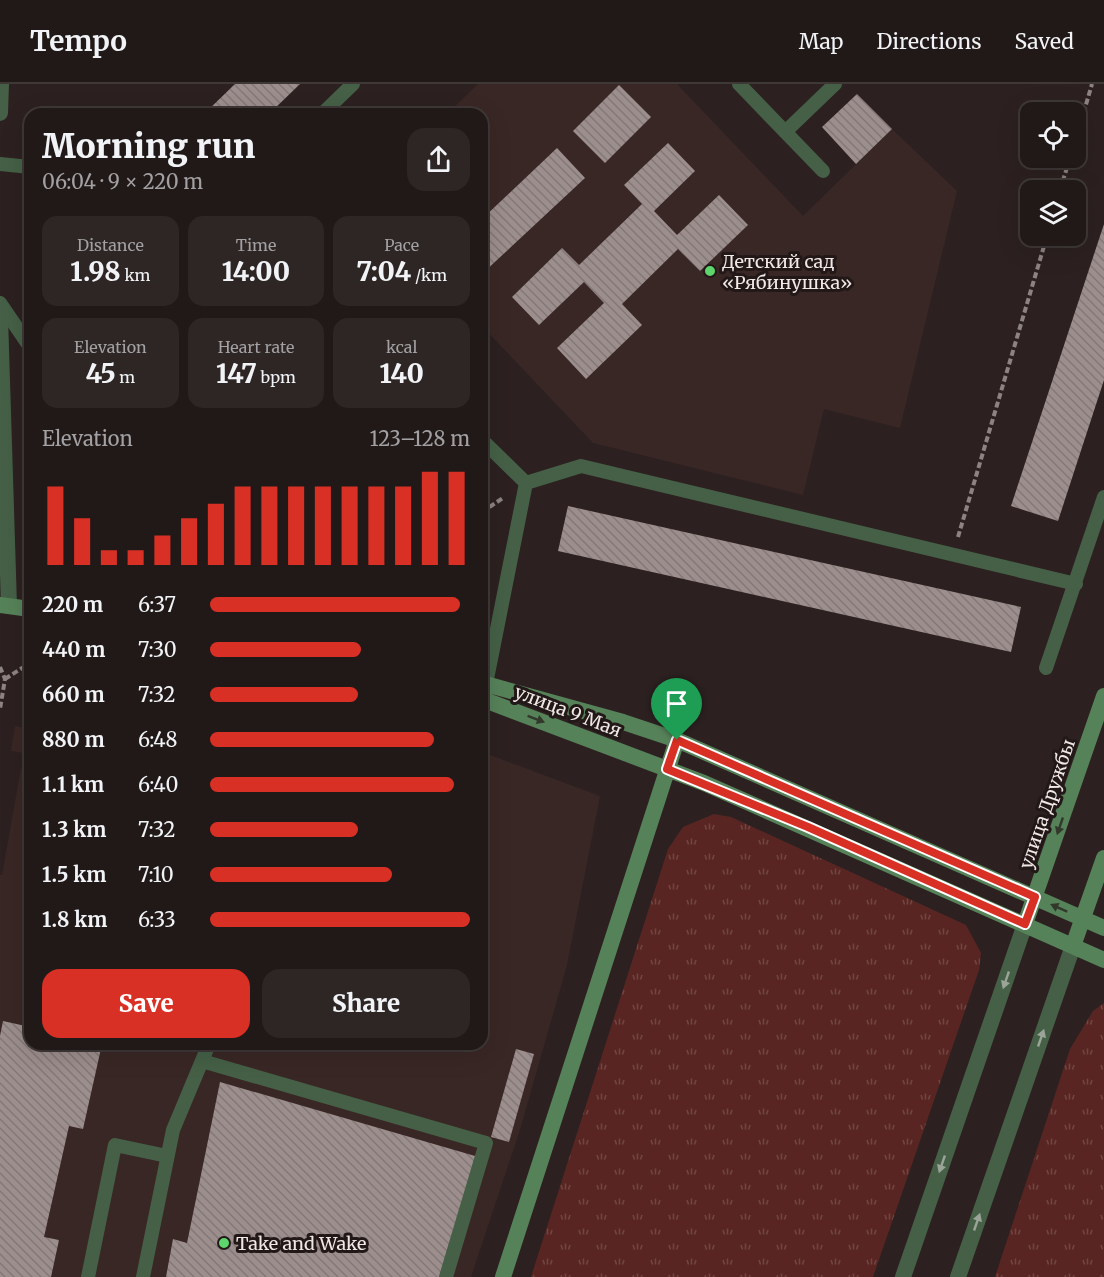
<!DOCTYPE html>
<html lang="en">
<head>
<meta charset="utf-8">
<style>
	:root { --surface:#211918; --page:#2d2625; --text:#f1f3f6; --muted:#a2a0a2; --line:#3e3837; --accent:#d93025 }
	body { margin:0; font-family:Merriweather,serif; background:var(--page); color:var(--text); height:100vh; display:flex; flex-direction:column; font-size:22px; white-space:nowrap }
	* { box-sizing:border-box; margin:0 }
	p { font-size:20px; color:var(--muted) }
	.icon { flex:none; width:33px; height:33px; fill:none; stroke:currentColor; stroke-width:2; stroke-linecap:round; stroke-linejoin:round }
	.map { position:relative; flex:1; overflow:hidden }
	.side { position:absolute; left:24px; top:24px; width:464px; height:942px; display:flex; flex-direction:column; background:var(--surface); border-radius:18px; box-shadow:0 6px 24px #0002,0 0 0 2px var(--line) }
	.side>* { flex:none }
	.tools { position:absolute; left:1020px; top:18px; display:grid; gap:12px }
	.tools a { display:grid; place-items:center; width:66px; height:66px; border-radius:12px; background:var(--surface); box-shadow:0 6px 24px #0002,0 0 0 2px var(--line); font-size:30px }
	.pin { position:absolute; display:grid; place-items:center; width:51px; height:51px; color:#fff; margin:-62px -26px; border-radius:50% 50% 50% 0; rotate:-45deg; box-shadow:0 0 6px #0007 }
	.pin .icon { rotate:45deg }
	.round { display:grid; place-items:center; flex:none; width:63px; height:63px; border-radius:18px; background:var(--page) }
	.headline { display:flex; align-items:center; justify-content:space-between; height:102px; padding:0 18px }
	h1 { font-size:33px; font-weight:800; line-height:45px }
	.stats { display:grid; grid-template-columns:repeat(3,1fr); gap:9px; height:102px; padding:6px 18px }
	.stats div { display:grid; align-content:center; border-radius:15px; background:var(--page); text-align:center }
	.stats b { font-size:26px; font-weight:800 }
	.stats small { font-size:16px; font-weight:400 }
	.stats p { font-size:16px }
	.chart { height:168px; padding:12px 18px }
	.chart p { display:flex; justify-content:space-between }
	.chart svg { width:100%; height:108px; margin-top:6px; stroke:var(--accent); stroke-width:6 }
	.button { display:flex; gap:12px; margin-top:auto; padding:12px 18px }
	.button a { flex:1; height:69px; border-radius:18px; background:var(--accent); color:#fff; font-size:24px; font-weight:800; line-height:69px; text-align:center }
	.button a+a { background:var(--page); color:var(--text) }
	ul { padding:0 18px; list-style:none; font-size:20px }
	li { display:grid; grid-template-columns:96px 72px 1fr; align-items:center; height:45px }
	li i { height:15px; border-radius:8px; background:var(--accent) }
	header { display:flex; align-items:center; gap:36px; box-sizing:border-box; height:84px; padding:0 30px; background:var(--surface); border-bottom:2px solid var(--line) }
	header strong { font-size:28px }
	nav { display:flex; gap:33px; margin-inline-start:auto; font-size:21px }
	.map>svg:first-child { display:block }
	.built { fill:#392725 }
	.grass { fill:url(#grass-tufts) }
	.building { fill:url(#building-back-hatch) }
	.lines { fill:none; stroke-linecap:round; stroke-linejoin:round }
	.path { stroke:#8d8382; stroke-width:4; stroke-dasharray:6 3; stroke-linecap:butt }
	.service { stroke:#456047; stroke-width:14 }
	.tertiary { stroke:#456047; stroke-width:16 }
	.secondary { stroke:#568259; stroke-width:16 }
	.oneway { fill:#32382b }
	.oneway2 { fill:#9aa497 }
	.route-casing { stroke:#fff; stroke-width:12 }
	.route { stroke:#d93025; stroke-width:8 }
	.poi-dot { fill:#5dd56c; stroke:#221817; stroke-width:2 }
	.labels { text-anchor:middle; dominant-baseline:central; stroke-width:6; stroke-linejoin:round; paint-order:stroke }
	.poi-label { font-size:18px; fill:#f0e8e7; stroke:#221817; text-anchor:start }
	.street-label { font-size:18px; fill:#f0e8e7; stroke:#221817 }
</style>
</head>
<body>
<header>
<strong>Tempo</strong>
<nav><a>Map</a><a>Directions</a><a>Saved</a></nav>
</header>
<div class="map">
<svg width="1104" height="1193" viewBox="0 0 1104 1193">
	<defs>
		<pattern id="grass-tufts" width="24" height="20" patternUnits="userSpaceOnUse" patternTransform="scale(1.5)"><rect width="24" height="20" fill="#592522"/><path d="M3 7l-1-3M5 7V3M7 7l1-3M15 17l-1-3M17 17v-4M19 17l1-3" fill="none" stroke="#714542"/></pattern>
		<pattern id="building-back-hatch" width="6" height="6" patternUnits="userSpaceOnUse" patternTransform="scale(1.5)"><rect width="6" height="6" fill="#9c8e8c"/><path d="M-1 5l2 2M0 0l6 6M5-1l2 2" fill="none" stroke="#837877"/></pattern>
	</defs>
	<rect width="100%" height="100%" fill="#2c2120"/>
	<path class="built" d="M478 0H677L803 132 892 45 957 107 900 344 824 325 803 411 593 359 482 242V30H447Z
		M15 642 30 645V670L11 667Z
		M482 668 600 712 567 881 519 1049 471 1193H0V791H2L21 684 30 685V960H482Z"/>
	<path class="grass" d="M714 730 731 733 966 841 981 869 979 886 873 1193H531L668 765 683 743Z
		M1104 919V1193H995L1070 965 1093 927Z"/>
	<path class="building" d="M235 0H300L269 30H204Z
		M619 1 651 33 605 79 573 47Z
		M857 10 892 45 856 80 822 43Z
		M668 59 695 87 654 127 677 151 719 111 748 141 700 187 678 165 622 220 642 241 586 295 557 264 604 219 584 198 539 241 512 213 562 164 579 181 642 120 624 101Z
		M557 64 585 94 482 190V135Z
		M1104 140V296L1058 437 1011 422Z
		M568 422 1021 523 1011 568 558 467Z
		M28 753 30 754V777H25Z
		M3 937 30 943V960H102L83 1045 69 1042 44 1153 59 1156 51 1193H0V952Z
		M516 965 534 970 509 1058 491 1053Z
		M220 998 482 1074 448 1193H166L173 1155 187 1159Z"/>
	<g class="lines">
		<path class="path" d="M1076 55 1092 0
			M1060 106 1070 74
			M482 428 503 414
			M958 453 1047 152
			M0 583 5 595 0 625
			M5 595 30 579"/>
		<path class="service" d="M739 0 823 87
			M322 30 353 0
			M785 48 835 0
			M0 80 30 83
			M0 219 30 263
			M482 356 526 399 581 382 1076 500
			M1046 584 1104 413
			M486 600 526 399
			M202 977 486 1059 446 1193
			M88 1193 115 1061 167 1072
			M143 1193 173 1046 209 960"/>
		<path class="tertiary" d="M0 29 1 0
			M0 233 9 522
			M903 1193 1025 840
			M958 1193 1073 862"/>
		<path class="secondary" d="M0 521 30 525
			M482 599 623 638 677 656 1104 844
			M482 615 704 699 1104 876
			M1025 840 1104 612
			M1073 862 1104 774
			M503 1193 677 656"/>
	</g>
	<defs><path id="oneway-solid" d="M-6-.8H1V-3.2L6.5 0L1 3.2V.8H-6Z" transform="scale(1.5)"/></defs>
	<g class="oneway">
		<use href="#oneway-solid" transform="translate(536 635) rotate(21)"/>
		<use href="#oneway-solid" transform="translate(1060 742) rotate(109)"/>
		<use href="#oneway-solid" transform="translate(1059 824) rotate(-156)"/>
	</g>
	<g class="oneway2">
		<use href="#oneway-solid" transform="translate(1006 896) rotate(109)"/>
		<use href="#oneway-solid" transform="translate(1041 954) rotate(-71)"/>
		<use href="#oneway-solid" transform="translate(942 1080) rotate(109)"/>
		<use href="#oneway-solid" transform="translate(977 1138) rotate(-71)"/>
	</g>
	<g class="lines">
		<g class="route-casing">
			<path id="route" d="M677 656 1035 813 1025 840 808 743 667 685Z"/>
		</g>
		<use href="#route" class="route"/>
	</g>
	<g class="poi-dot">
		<circle cx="710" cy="187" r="6"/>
		<circle cx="224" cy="1159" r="6"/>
	</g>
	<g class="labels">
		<g class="poi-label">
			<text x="722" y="177">Детский сад<tspan x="722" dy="21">«Рябинушка»</tspan></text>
			<text x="236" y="1159">Take and Wake</text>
		</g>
		<g class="street-label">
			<text transform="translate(568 627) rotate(21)">улица 9 Мая</text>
			<text transform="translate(1047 720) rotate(-71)">улица Дружбы</text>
		</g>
	</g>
</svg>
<div class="tools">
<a><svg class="icon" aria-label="locate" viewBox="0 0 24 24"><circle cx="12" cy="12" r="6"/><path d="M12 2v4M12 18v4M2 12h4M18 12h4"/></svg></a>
<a><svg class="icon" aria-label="layers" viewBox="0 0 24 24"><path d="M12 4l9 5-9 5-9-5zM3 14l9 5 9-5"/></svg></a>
</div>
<div class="pin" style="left:677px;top:656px;background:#1e9e55"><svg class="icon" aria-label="arrive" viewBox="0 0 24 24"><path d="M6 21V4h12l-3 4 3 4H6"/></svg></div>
<section class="side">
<div class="headline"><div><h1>Morning run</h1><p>06:04 · 9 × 220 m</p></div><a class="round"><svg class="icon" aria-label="share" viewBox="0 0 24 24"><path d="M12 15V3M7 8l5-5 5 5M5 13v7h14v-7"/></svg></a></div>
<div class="stats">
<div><p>Distance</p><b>1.98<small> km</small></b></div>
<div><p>Time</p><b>14:00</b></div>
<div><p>Pace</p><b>7:04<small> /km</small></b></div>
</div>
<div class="stats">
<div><p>Elevation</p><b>45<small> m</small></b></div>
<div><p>Heart rate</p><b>147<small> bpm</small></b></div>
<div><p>kcal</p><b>140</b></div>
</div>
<div class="chart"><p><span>Elevation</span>123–128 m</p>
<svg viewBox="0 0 160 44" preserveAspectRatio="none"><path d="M5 44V12M15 44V25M25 44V38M35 44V38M45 44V32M55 44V25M65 44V19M75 44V12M85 44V12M95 44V12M105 44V12M115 44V12M125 44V12M135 44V12M145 44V6M155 44V6"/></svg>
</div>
<ul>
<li><b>220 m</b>6:37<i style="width:96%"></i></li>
<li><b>440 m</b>7:30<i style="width:58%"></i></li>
<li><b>660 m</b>7:32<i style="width:57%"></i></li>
<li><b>880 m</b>6:48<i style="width:86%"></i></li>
<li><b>1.1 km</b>6:40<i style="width:94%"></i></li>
<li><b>1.3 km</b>7:32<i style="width:57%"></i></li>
<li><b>1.5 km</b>7:10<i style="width:70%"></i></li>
<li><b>1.8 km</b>6:33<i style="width:100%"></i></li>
</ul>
<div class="button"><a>Save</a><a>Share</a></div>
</section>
</div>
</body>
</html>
